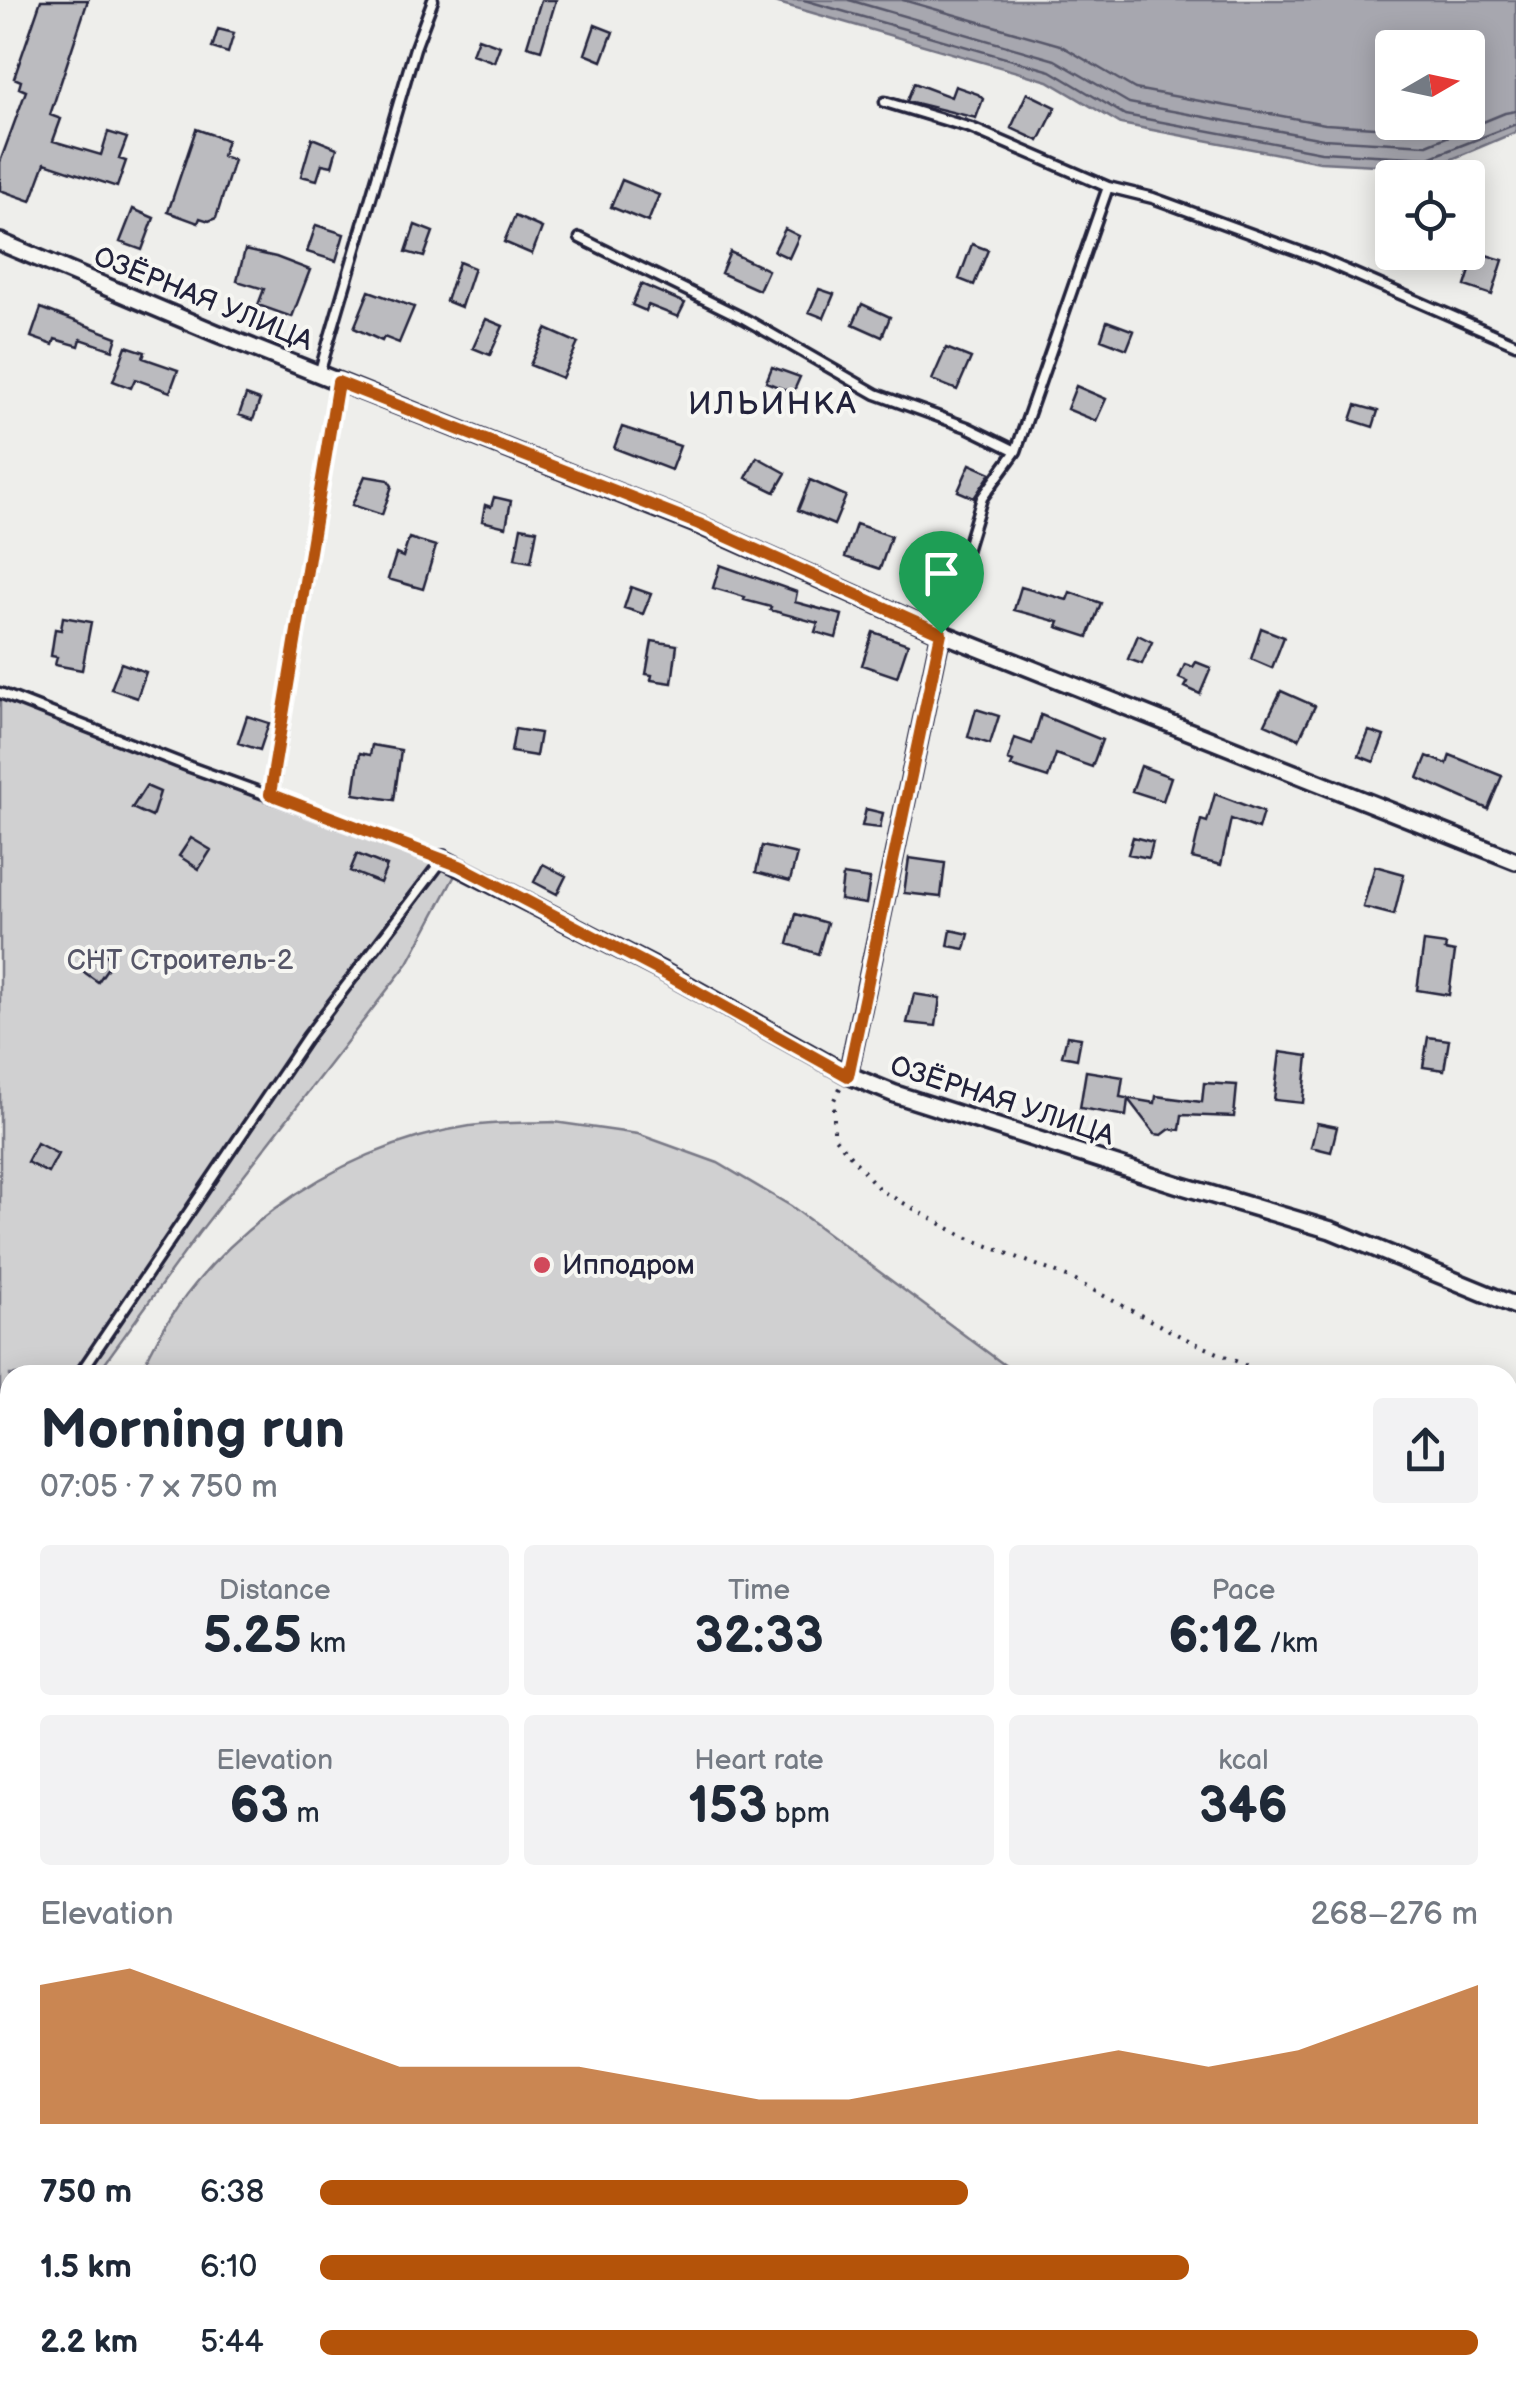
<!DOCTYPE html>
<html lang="en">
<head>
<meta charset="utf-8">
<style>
	:root { --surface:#fff; --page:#f2f2f3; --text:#1f2937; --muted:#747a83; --accent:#b45309 }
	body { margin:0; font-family:"Balsamiq Sans",sans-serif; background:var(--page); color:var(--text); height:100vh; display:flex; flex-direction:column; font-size:38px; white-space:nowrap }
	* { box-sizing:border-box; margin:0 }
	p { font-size:32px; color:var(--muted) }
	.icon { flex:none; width:55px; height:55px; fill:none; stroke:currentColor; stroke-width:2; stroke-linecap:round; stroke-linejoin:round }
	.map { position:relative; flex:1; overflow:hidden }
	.side { position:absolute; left:0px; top:1365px; width:1518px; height:1035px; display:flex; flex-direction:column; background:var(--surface); border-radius:30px 30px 0 0; box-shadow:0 5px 25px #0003 }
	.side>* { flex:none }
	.needle { width:65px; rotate:81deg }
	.controls { position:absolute; left:1375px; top:30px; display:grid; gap:20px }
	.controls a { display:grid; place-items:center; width:110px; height:110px; border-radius:10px; background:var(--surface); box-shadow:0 5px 25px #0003; font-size:50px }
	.pin { position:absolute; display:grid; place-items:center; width:85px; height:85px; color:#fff; margin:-102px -42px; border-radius:50% 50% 50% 0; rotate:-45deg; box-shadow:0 0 10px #0007 }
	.pin .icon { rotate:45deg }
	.round { display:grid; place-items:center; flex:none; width:105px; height:105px; border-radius:10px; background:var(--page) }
	.headline { display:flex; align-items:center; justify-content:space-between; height:170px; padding:0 40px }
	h1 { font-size:55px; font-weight:600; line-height:75px }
	.figures { display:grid; grid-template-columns:repeat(3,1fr); gap:15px; height:170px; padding:10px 40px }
	.figures div { display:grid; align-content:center; border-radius:10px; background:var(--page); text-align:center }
	.figures b { font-size:50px; font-weight:600 }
	.figures small { font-size:28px; font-weight:400 }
	.figures p { font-size:28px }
	.chart { height:280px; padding:20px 40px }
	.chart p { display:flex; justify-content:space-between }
	.chart svg { width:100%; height:180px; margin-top:10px; fill:var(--accent); opacity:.7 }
	ul { padding:0 40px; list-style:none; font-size:32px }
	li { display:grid; grid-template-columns:160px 120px 1fr; align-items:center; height:75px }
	li i { height:25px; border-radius:12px; background:var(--accent) }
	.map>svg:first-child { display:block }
	.green { fill:#d0d0d1; stroke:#797986; stroke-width:2.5 }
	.water { fill:#a7a7af; stroke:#727281; stroke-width:2.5; fill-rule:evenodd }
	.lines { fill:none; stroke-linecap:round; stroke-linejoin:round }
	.shore { stroke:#575769; stroke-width:2.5 }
	.building { fill:#bbbbbf; stroke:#22223b; stroke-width:2.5 }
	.lane-casing { stroke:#22223b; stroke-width:15 }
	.street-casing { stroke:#22223b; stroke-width:22 }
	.path { stroke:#22223b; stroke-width:4; stroke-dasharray:2.5 8; stroke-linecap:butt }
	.lane { stroke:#f6f6f2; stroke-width:8 }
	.street { stroke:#f6f6f2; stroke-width:15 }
	.route-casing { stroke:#fff; stroke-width:20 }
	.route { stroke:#b45309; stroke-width:12 }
	.poi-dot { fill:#d1495b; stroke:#f6f6f2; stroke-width:4 }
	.labels { text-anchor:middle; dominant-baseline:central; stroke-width:8; stroke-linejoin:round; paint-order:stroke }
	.street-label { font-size:28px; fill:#22223b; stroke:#f6f6f2 }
	.park-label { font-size:28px; fill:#565668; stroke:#f6f6f2 }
	.poi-label { font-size:28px; fill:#22223b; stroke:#f6f6f2; text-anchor:start }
	.quarter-label { font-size:32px; letter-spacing:2.5px; fill:#22223b; stroke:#f6f6f2 }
</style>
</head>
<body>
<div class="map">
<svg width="1516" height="2400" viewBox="0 0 1516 2400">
	<rect width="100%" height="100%" fill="#eeeeeb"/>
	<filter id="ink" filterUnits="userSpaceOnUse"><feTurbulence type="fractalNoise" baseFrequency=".01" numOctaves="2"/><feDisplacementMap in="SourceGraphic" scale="20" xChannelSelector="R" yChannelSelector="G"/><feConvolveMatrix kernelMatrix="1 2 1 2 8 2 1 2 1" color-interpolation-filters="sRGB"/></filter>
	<g filter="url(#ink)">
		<path class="green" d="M0 694 149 757 460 866 408 963 198 1234 96 1375H10V1497L0 1520Z
			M554 1122 638 1134 718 1163 791 1206 1018 1375H140C193 1246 334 1146 470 1126 497 1122 527 1123 554 1122Z
			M0 1996 10 2004V2390H470L482 2400H0Z"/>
		<path class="water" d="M768 0H1516V132L1431 168 1320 162 1121 124 1048 81ZM1392 48H1468V122H1392Z"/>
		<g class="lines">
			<path class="shore" d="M804 0 1051 71 1125 115 1321 152 1429 158 1516 124
				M849 0 1055 60 1129 103 1323 139 1427 145 1505 113 1516 111
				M903 0 1060 45 1135 89 1325 124 1424 130 1443 122"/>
		</g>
		<path class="building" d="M41 0H88L50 115 61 119 53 141 101 155 108 132 127 138 119 159 126 161 117 187 45 163 31 201 0 190V162L26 91 19 88 21 81 14 78Z
			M541 0H556L541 50 527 46Z
			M595 25 613 32 602 61 585 54Z
			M218 29 234 33 228 53 212 48Z
			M478 38 500 46 494 62 472 54Z
			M914 83 951 97 955 86 978 94 983 99 976 118 907 101Z
			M1027 93 1056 107 1039 141 1011 128Z
			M196 129 227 140 222 156 234 160 216 218 209 221 200 218 198 223 168 212Z
			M312 138 337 148 332 166 322 164 317 180 301 176Z
			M622 180 659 195 648 222 611 207Z
			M133 209 154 218 142 250 120 242Z
			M515 216 542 228 532 254 504 242Z
			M316 225 344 234 336 261 307 252Z
			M415 225 433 232 424 257 406 252Z
			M785 229 799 236 789 258 774 251Z
			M972 244 988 250 974 285 959 279Z
			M245 250 276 257 310 270 292 317 258 305 264 289 237 281Z
			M730 252 768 270 759 290 721 273Z
			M1476 252 1503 260 1492 295 1465 286Z
			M459 262 474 268 461 307 446 301Z
			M641 284 685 303 678 317 648 305 646 311 632 305Z
			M819 289 834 294 824 318 809 312Z
			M369 291 414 307 399 343 384 337 382 341 354 328Z
			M862 304 890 317 882 337 853 324Z
			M41 308 117 337 113 350 81 339 79 346 55 339 53 345 31 337Z
			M486 319 503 326 490 355 473 348Z
			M1107 321 1134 331 1127 349 1101 339Z
			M546 329 578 343 562 378 530 365Z
			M126 346 145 352 143 358 178 370 170 392 135 379 131 388 113 381Z
			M946 348 971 358 957 390 932 380Z
			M772 367 800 377 793 393 766 382Z
			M1076 386 1106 399 1096 421 1067 409Z
			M246 395 260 400 253 420 239 415Z
			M1356 405 1378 411 1373 427 1351 420Z
			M622 427 680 446 671 470 614 448Z
			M757 457 786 473 775 492 746 478Z
			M970 464 991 473 974 498 958 491Z
			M365 476 388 480 392 486 382 515 352 505Z
			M810 480 846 496 834 525 798 510Z
			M494 497 511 501 506 527 482 521 485 505 491 507Z
			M856 524 891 536 880 569 845 557Z
			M521 527 537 530 531 562 515 559Z
			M409 538 436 546 423 589 388 579 396 554 403 557Z
			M927 553 945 561 936 582 918 575Z
			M720 565 797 592 795 602 842 615 836 638 815 632 818 623 770 610 771 607 744 600 745 597 713 588Z
			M631 587 651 594 643 614 624 608Z
			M1021 587 1067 600 1070 592 1101 603 1088 637 1057 627 1059 622 1014 610Z
			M63 617 91 622 82 670 55 665 57 657 51 656 55 629 61 630Z
			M1261 628 1284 637 1272 668 1251 659Z
			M873 632 908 644 897 677 862 665Z
			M1138 635 1152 642 1142 664 1128 659Z
			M652 641 677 645 672 683 651 680 652 675 646 674Z
			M1196 662 1211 668 1200 694 1185 687 1188 682 1179 678 1185 664 1193 667Z
			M121 663 146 672 137 698 111 689Z
			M1281 691 1315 706 1299 739 1265 724Z
			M976 709 999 716 990 744 968 737Z
			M1041 715 1102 740 1092 767 1056 754 1048 778 1011 766 1013 762 1008 760 1015 738 1032 744Z
			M247 716 269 723 260 750 238 743Z
			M515 729 540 733 536 756 511 752Z
			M1369 731 1384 736 1374 762 1359 756Z
			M372 745 401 750 394 800 354 794 360 753 370 755Z
			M1450 755 1502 776 1488 809 1418 778 1427 756 1447 764Z
			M1141 766 1171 777 1163 801 1132 791Z
			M146 786 160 792 152 817 132 808Z
			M1215 794 1263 812 1258 829 1231 819 1221 865 1192 858 1201 820 1207 822Z
			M866 809 883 813 880 828 862 826Z
			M1133 837 1153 842 1149 858 1128 854Z
			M191 838 211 850 199 869 179 856Z
			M762 846 797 854 790 881 756 872Z
			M357 854 387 866 380 883 350 871Z
			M909 858 945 863 941 897 904 893Z
			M543 864 566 876 557 894 534 882Z
			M1375 866 1404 874 1394 915 1363 907Z
			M843 875 870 879 866 904 840 900Z
			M796 914 827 923 818 954 788 944Z
			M951 930 969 934 965 949 948 946Z
			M1424 942 1446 945 1445 950 1455 952 1449 995 1417 990Z
			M96 948 113 960 98 982 81 970Z
			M914 994 940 998 936 1026 907 1023Z
			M1067 1036 1081 1038 1077 1059 1062 1056Z
			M1428 1037 1449 1040 1444 1070 1423 1067Z
			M1280 1052 1308 1056 1303 1103 1274 1100Z
			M1086 1071 1123 1077 1120 1097 1155 1103 1156 1096 1202 1102 1204 1083 1237 1085 1234 1117 1182 1115 1180 1130 1170 1129 1162 1135 1155 1134 1128 1099 1126 1116 1080 1108Z
			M1317 1123 1337 1127 1331 1152 1311 1147Z
			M37 1143 58 1154 48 1173 27 1162Z"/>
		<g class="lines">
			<g class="lane-casing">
				<path id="lane" d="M885 102 971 128 1108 187
					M580 238 745 319 876 394 967 427 1016 451 982 498 941 633
					M319 374 415 48 433 0
					M1016 451 1108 187 1153 198 1320 259 1516 344
					M0 693 190 767 443 859 308 1036 79 1375
					M271 794 338 381
					M0 1487 10 1473"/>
			</g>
			<g class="street-casing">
				<path id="street" d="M0 242 216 333 699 525 941 633 1516 861
					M443 859 662 971 848 1075 895 1094 1176 1184 1331 1230 1516 1306
					M848 1075 941 633"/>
			</g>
			<path class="path" d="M840 1088 834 1100V1137L880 1190 961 1235 1072 1279 1182 1337 1267 1375
				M1508 1432 1516 1434
				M752 2390V2400
				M778 2390 796 2400"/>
			<use href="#lane" class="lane"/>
			<use href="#street" class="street"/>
		</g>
	</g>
	<g class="lines" filter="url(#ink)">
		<g class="route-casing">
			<path id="route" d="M338 382 699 524 941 633 848 1076 662 972 460 866 270 794Z"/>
		</g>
		<use href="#route" class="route"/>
	</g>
	<circle class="poi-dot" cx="542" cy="1265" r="10"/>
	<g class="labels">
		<g class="street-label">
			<text transform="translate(203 299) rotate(22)">ОЗЁРНАЯ УЛИЦА</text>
			<text transform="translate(1002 1101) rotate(18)">ОЗЁРНАЯ УЛИЦА</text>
		</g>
		<g class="park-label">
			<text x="180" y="960">СНТ Строитель-2</text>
		</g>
		<g class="poi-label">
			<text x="562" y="1265">Ипподром</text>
		</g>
		<g class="quarter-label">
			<text x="773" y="404">ИЛЬИНКА</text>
		</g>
	</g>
</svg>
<div class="controls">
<a><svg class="needle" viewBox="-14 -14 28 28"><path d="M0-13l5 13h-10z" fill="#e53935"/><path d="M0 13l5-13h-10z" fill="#747a83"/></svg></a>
<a><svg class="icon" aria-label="locate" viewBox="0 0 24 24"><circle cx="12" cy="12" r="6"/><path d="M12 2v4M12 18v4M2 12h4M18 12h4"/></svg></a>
</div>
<div class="pin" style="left:941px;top:633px;background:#1e9e55"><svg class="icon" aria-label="arrive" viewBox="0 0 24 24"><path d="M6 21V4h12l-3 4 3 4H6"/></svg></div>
<section class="side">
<div class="headline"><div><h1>Morning run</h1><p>07:05 · 7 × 750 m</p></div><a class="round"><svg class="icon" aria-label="share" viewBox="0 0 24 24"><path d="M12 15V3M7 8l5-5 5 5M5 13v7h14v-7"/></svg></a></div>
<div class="figures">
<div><p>Distance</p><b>5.25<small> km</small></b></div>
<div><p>Time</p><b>32:33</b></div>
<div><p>Pace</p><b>6:12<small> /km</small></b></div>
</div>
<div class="figures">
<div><p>Elevation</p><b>63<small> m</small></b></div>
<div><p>Heart rate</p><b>153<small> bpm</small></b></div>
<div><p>kcal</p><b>346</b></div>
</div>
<div class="chart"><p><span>Elevation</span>268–276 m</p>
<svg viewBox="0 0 160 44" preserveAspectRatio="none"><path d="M0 44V10L10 6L20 14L30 22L40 30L50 30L60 30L70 34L80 38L90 38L100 34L110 30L120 26L130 30L140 26L150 18L160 10V44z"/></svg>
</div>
<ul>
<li><b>750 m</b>6:38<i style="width:56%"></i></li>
<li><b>1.5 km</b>6:10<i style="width:75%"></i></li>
<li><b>2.2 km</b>5:44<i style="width:100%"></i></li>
</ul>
</section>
</div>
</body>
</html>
